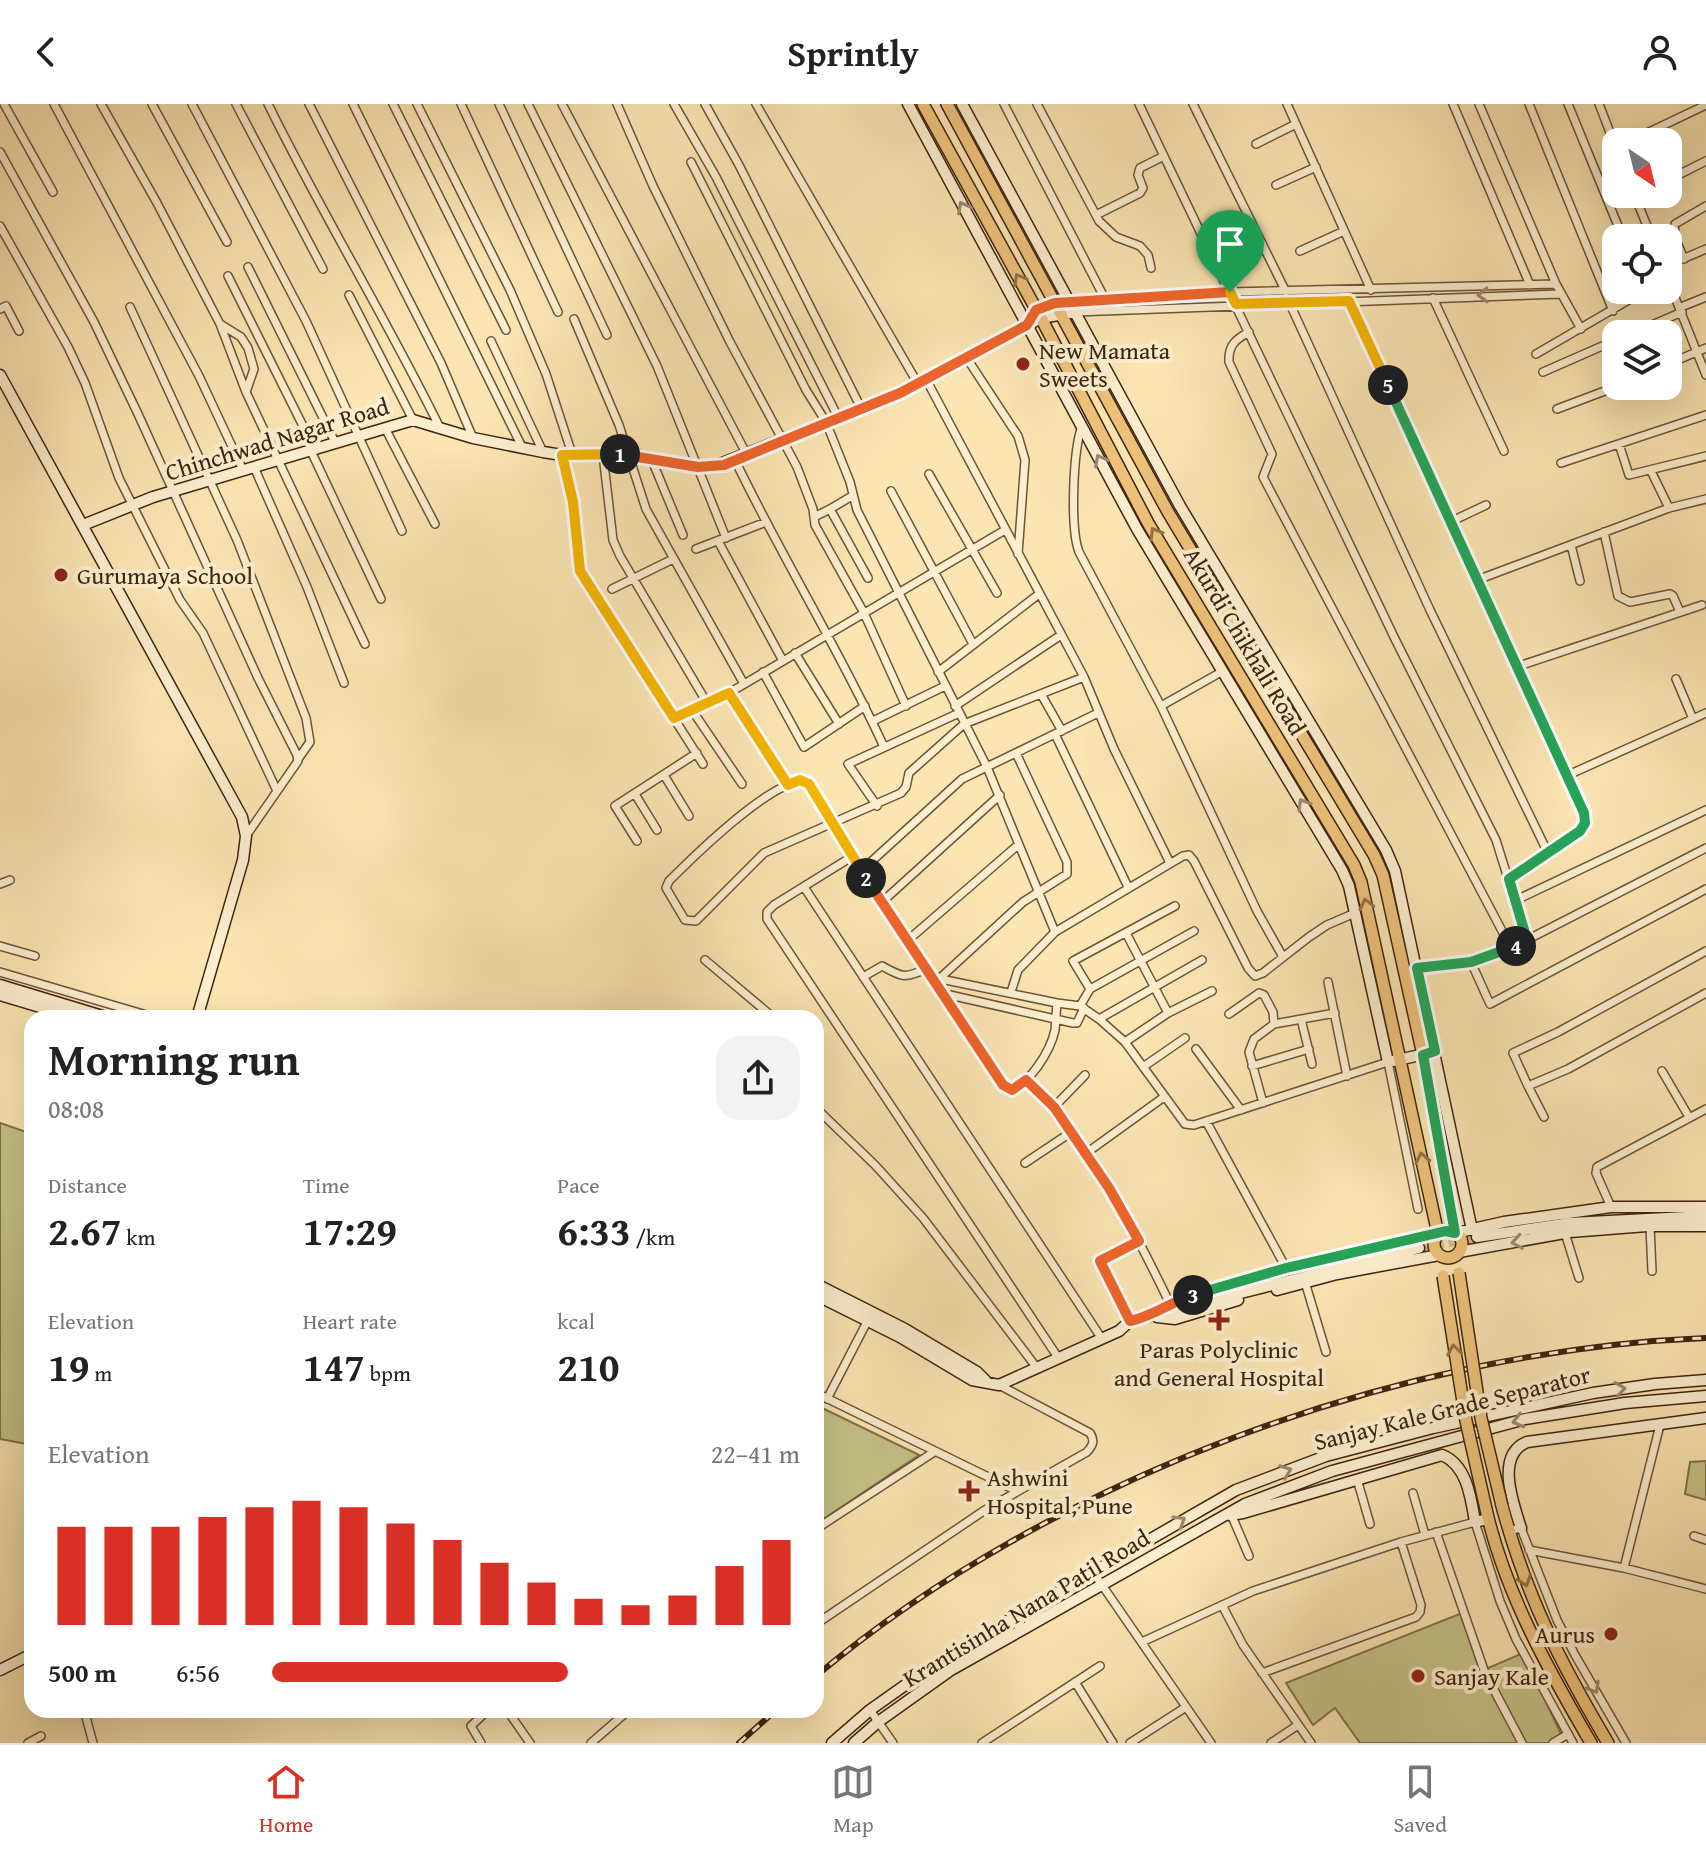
<!DOCTYPE html>
<html lang="en">
<head>
<meta charset="utf-8">
<style>
	:root { --surface:#fff; --page:#f2f2f2; --text:#222; --muted:#767676; --line:#e0e0e0; --accent:#d93025 }
	body { margin:0; font-family:"Gentium Book Plus",serif; background:var(--page); color:var(--text); height:100vh; display:flex; flex-direction:column; font-size:30px; white-space:nowrap }
	* { box-sizing:border-box; margin:0 }
	p { font-size:26px; color:var(--muted) }
	.icon { flex:none; width:44px; height:44px; fill:none; stroke:currentColor; stroke-width:2; stroke-linecap:round; stroke-linejoin:round }
	.map { position:relative; flex:1; overflow:hidden }
	.side { position:absolute; left:24px; top:906px; width:800px; height:708px; display:flex; flex-direction:column; background:var(--surface); border-radius:24px; box-shadow:0 8px 32px #0002 }
	.side>* { flex:none }
	.needle { width:52px; rotate:145deg }
	.controls { position:absolute; left:1602px; top:24px; display:grid; gap:16px }
	.controls a { display:grid; place-items:center; width:80px; height:80px; border-radius:16px; background:var(--surface); box-shadow:0 8px 32px #0002; font-size:40px }
	.pin { position:absolute; display:grid; place-items:center; width:68px; height:68px; color:#fff; margin:-82px -34px; border-radius:50% 50% 50% 0; rotate:-45deg; box-shadow:0 0 8px #0007 }
	.pin .icon { rotate:45deg }
	.km { position:absolute; width:40px; height:40px; margin:-20px; border-radius:50%; background:#222; color:#fff; font-size:22px; line-height:40px; text-align:center }
	.round { display:grid; place-items:center; flex:none; width:84px; height:84px; border-radius:24px; background:var(--page) }
	.headline { display:flex; align-items:center; justify-content:space-between; height:136px; padding:0 24px }
	h1 { font-size:44px; font-weight:600; line-height:60px }
	.metrics { display:grid; grid-template-columns:repeat(3,1fr); gap:12px; height:136px; padding:8px 24px }
	.metrics div { display:grid; align-content:center }
	.metrics b { font-size:40px; font-weight:600 }
	.metrics small { font-size:22px; font-weight:400 }
	.metrics p { font-size:22px }
	.chart { height:224px; padding:16px 24px }
	.chart p { display:flex; justify-content:space-between }
	.chart svg { width:100%; height:144px; margin-top:8px; stroke:var(--accent); stroke-width:6 }
	ul { padding:0 24px; list-style:none; font-size:26px }
	li { display:grid; grid-template-columns:128px 96px 1fr; align-items:center; height:60px }
	li i { height:20px; border-radius:10px; background:var(--accent) }
	header { display:flex; justify-content:space-between; align-items:center; height:104px; padding:0 24px; background:var(--surface); font-size:36px; font-weight:600 }
	.tab-bar { display:flex; justify-content:space-around; align-items:center; height:112px; border-top:2px solid var(--line); background:var(--surface); font-size:22px; color:var(--muted) }
	.tab-bar a { display:grid; justify-items:center; gap:4px }
	.tab-bar .active { color:var(--accent) }
	.map>svg:first-child { display:block }
	.green { fill:#c5c388; stroke:#82734b; stroke-width:2 }
	.lines { fill:none; stroke-linecap:round; stroke-linejoin:round }
	.secondary-tunnel { stroke:#d5be92; stroke-width:10; stroke-dasharray:10 5; stroke-linecap:butt }
	.street-casing { stroke:#6d5437; stroke-width:10 }
	.secondary-casing { stroke:#3e230e; stroke-width:13 }
	.primary-casing { stroke:#3e230e; stroke-width:14 }
	.street { stroke:#fceece; stroke-width:7 }
	.secondary { stroke:#fceece; stroke-width:10 }
	.primary { stroke:#eec27a; stroke-width:11 }
	.rail-casing { stroke:#3e230e; stroke-width:6 }
	.rail { stroke:#fceece; stroke-width:3; stroke-dasharray:9; stroke-linecap:butt }
	.primary-bridge-casing { stroke:#3e230e; stroke-width:14; stroke-linecap:butt }
	.primary-bridge { stroke:#eec27a; stroke-width:11 }
	.oneway { stroke:#9d886e }
	.oneway2 { stroke:#967244 }
	.split-1-casing { stroke:#fff; stroke-width:16 }
	.split-2-casing { stroke:#fff; stroke-width:16 }
	.split-3-casing { stroke:#fff; stroke-width:16 }
	.split-4-casing { stroke:#fff; stroke-width:16 }
	.split-5-casing { stroke:#fff; stroke-width:16 }
	.split-6-casing { stroke:#fff; stroke-width:16 }
	.split-1 { stroke:#f0652b; stroke-width:10 }
	.split-2 { stroke:#f5b400; stroke-width:10 }
	.split-3 { stroke:#f0652b; stroke-width:10 }
	.split-4 { stroke:#22a559; stroke-width:10 }
	.split-5 { stroke:#22a559; stroke-width:10 }
	.split-6 { stroke:#f5b400; stroke-width:10 }
	.poi-dot { fill:#8f2418; stroke:#fceece; stroke-width:3 }
	.labels { text-anchor:middle; dominant-baseline:central; stroke-width:8; stroke-linejoin:round; paint-order:stroke }
	.poi-label { font-size:24px; fill:#3e230e; stroke:#fceece; text-anchor:start }
	.street-label { font-size:24px; fill:#3e230e; stroke:#fceece }
</style>
</head>
<body>
<header><svg class="icon" aria-label="back" viewBox="0 0 24 24"><path d="M15 5l-7 7 7 7"/></svg>Sprintly<svg class="icon" aria-label="person" viewBox="0 0 24 24"><circle cx="12" cy="8" r="4"/><path d="M4 21q1-7 8-7t8 7"/></svg></header>
<div class="map">
<svg width="1706" height="1639" viewBox="0 0 1706 1639">
	<rect width="100%" height="100%" fill="#fbe5b3"/>
	<filter id="stains"><feTurbulence type="fractalNoise" baseFrequency=".0025" numOctaves="4"/><feColorMatrix values="0 0 0 0 .2 0 0 0 0 .09 0 0 0 0 .02 0 0 0 .5 -.17"/></filter>
	<radialGradient id="worn" r=".72"><stop offset=".6" stop-color="#630" stop-opacity="0"/><stop offset="1" stop-color="#630" stop-opacity=".3"/></radialGradient>
	<path class="green" d="M0 1019 32 1030V1341L0 1335Z
		M816 1301 919 1351 816 1420Z
		M1706 1357V1396L1685 1390 1690 1358Z
		M1462 1509 1486 1565 1523 1549 1562 1632 1550 1639H1360L1335 1604 1313 1621 1286 1579Z"/>
	<g class="lines">
		<path class="secondary-tunnel" d="M1419 1144 1477 1133"/>
		<g class="street-casing">
			<path id="street" d="M4 0 53 88
				M54 0 199 272 243 366
				M101 0 157 99 220 220 241 233 248 244 254 265 246 288
				M152 0 227 138
				M192 0 306 217 402 427
				M236 0 323 165
				M268 0C322 110 386 214 440 324
				M309 0 441 259 473 334
				M353 0 523 345
				M393 0 506 226
				M417 0 510 186 546 270 572 350
				M461 0 558 208
				M499 0 607 231
				M528 0 657 262 726 434
				M562 0 747 351
				M617 0 653 82 730 238 797 363 813 405 815 421 864 509 906 602
				M674 0 716 73 838 313
				M705 0 739 61 861 304
				M756 0 918 280
				M1004 0 1105 195
				M1037 0 1099 117 1116 133 1140 142 1148 151 1151 164
				M1139 0 1395 535 1496 736 1527 836
				M1193 0 1286 188
				M1287 0 1371 186
				M1453 0 1530 181
				M1479 0 1556 180 1581 225
				M1529 0 1613 207
				M1568 0 1623 134
				M1599 0 1616 44
				M1628 38 1706 1
				M1256 40 1296 20
				M0 48 94 218 138 310 258 574 297 651 298 657 246 732
				M691 58 806 286 826 318 850 378 857 406 987 663 1055 828
				M1668 76 1706 57
				M1276 81 1316 63
				M1634 90 1652 134
				M1096 111 1140 89 1143 84 1138 71 1140 64 1164 52
				M0 122 68 243 85 279 119 374 180 496 203 529 277 687
				M1300 147 1344 127
				M1684 155 1674 131 1675 120 1706 102
				M1668 161 1706 145
				M248 163 335 338
				M228 172 314 344
				M1668 176 1706 271
				M1344 186 1584 709 1585 719 1580 727 1509 775
				M349 191 413 316
				M1433 194 1504 347
				M1069 197 1230 188 1556 180
				M1290 200 1430 506 1548 749
				M130 203 237 436 306 614 310 638 298 655
				M1681 203 1706 193
				M0 205 6 202 19 227
				M1075 208 1561 190
				M574 215 619 321 646 405 744 580
				M220 220 246 288 365 540
				M1249 228C1236 235 1228 241 1229 258L1272 350 1263 373 1511 844
				M1631 230 1682 208
				M491 237 543 348
				M1536 250 1646 186
				M966 253 1018 332 1025 356 1018 450
				M1668 260 1706 244
				M1543 268 1616 236
				M926 275 1084 573 1114 645 1170 759
				M1557 305 1618 282
				M1082 322C1073 346 1070 424 1079 448L1161 602 1257 807 1283 853
				M385 324 435 420
				M1619 340 1629 371 1706 352
				M310 345 381 495
				M562 351 573 398 580 467 703 660
				M603 351 613 436 620 452 707 599
				M651 354 683 431
				M735 356C782 454 839 545 884 643
				M1561 359 1706 311
				M254 363 307 483 344 579
				M1651 367 1669 404
				M929 370 997 489
				M891 387 973 540
				M830 405 852 392
				M814 413 830 405 868 474
				M1450 418 1486 401
				M1604 428 1618 492 1630 498 1670 490 1673 492 1680 508
				M718 437 783 557
				M1571 441 1580 477
				M696 445 766 418
				M1477 476 1669 404 1706 395
				M612 485 673 455
				M795 549 839 620
				M1516 563 1702 501
				M763 568 804 643 865 602
				M938 568 1039 490
				M1676 575 1693 615
				M729 589 788 681
				M1041 590 1062 627
				M955 602 1061 531
				M1161 602 1223 567
				M692 606 742 680
				M674 614 729 589 1005 426
				M873 617 945 582
				M1055 630 1128 783
				M664 671 689 712
				M1566 672 1706 609
				M635 690 657 726
				M877 702 848 660 959 609
				M637 737 615 702 697 649
				M853 752 774 801 767 808V815L1059 1255
				M862 766 962 675 1098 609
				M0 780 10 776
				M804 783 1102 1235
				M1514 797 1706 706
				M882 798 1000 691
				M1126 829 1168 909
				M907 837 1018 741
				M0 842 35 852
				M1706 847 1558 928 1513 949 1528 982 1568 965 1706 889
				M705 856 774 914
				M1471 858 1490 900 1706 785
				M1417 864 1471 858 1511 844 1706 744
				M0 868 150 912
				M863 873 882 862C902 873 904 875 926 865
				M931 873 1057 899 1080 902 1099 915 1125 938 1185 1020 1194 1021 1388 958 1418 1105
				M939 875 1023 798 1067 770V758L1016 649
				M1328 878 1347 972
				M1090 885 1073 857 1175 802
				M1011 888 1018 866 1055 828 1183 752 1189 751 1194 757 1248 864 1255 872 1263 869 1309 833 1327 821 1355 809
				M941 889 1073 919H1077L1084 904
				M1057 899C1056 908 1056 918 1055 926 1051 945 1028 986 1007 984 989 970 971 934 958 914 906 838 856 759 809 680L805 677C772 675 693 753 669 777L666 784 685 816 696 817 764 749 901 689 906 683 909 669 964 620 1084 573
				M1080 902 1090 885 1194 827
				M1229 910 1259 889 1264 891 1273 908 1274 920 1254 935 1249 948 1263 999
				M1099 915 1202 856
				M1301 915 1312 960
				M1274 920 1335 909
				M1125 938 1168 909 1212 887
				M1196 945 1241 1006
				M1252 962 1309 945
				M1143 963 1185 934
				M1662 967 1689 1013
				M1026 976C1089 1038 1132 1121 1170 1200
				M1528 982 1544 1013
				M1054 1003 1085 971
				M816 1004 875 1061 923 1114 1037 1264
				M1206 1017 1286 1164
				M1085 1050 1164 993
				M1025 1059 1070 1029
				M1611 1103 1596 1069 1597 1063 1706 1005
				M1650 1122 1652 1167
				M1565 1129 1579 1174
				M1305 1178 1326 1248
				M1130 1217 1100 1157 1139 1137
				M816 1289 1017 1387
				M827 1295 868 1216
				M1357 1375 1370 1420
				M1413 1389 1425 1431
				M1231 1410 1249 1452
				M816 1425 934 1348
				M1508 1427 1521 1424 1557 1516 1575 1551 1626 1639
				M1436 1428 1485 1569 1522 1639
				M1694 1432 1706 1436
				M1529 1446 1624 1464 1706 1485
				M1624 1464 1660 1321
				M1093 1468 1211 1639
				M1222 1501 1243 1541 1311 1639
				M816 1520 985 1406 1087 1348C1093 1341 1095 1337 1090 1329L999 1281
				M1142 1538 1253 1487 1401 1438 1475 1418 1500 1497 1516 1535 1573 1639
				M1262 1569 1416 1513 1420 1508 1421 1501 1401 1438
				M1075 1578 1113 1639
				M84 1606 93 1639
				M507 1606 530 1639
				M870 1606 893 1639
				M28 1639 41 1632
				M481 1639 471 1622 488 1606
				M591 1639 629 1606
				M982 1639 1100 1562
				M1130 1639 1186 1603
				M1271 1639 1298 1621
				M1553 1639 1568 1630"/>
		</g>
		<g class="secondary-casing">
			<path id="secondary" d="M908 0 1137 425 1342 766 1349 782 1388 958 1430 949
				M962 0 1180 402 1386 746 1395 767 1472 1126
				M1032 212 1036 206 1069 197
				M0 271 242 713 246 732 243 756 197 914
				M83 421 153 393 413 316 473 334 543 348 562 351 628 349 685 362 712 363 886 295 1041 214 1075 208
				M0 881 109 914
				M0 891 77 914
				M1455 1129 1504 1118 1611 1103H1706
				M1477 1133 1570 1119 1706 1112
				M1459 1148 1570 1128 1647 1122H1706
				M816 1180 905 1225 977 1268 986 1277
				M1277 1186 1337 1170 1439 1151
				M816 1191 900 1233 972 1276 999 1281 1119 1227 1130 1217 1419 1144
				M1159 1207C1182 1193 1208 1187 1234 1179 1301 1158 1369 1144 1438 1130
				M1157 1213 1175 1215 1238 1196
				M1230 1411 1243 1409 1442 1351C1467 1361 1471 1394 1475 1418L1488 1415
				M1521 1424C1513 1399 1495 1351 1527 1338L1706 1314
				M0 1566 32 1550
				M832 1639 870 1606 942 1555 1236 1386 1326 1352 1433 1324 1593 1289 1655 1280 1706 1276
				M854 1639 878 1618 951 1566 1245 1400 1332 1367 1525 1315 1625 1299 1706 1292"/>
		</g>
		<g class="primary-casing">
			<path id="primary" d="M923 0 1041 214 1148 419 1354 761 1361 778 1438 1130
				M947 0 1168 408 1374 751 1383 771 1423 951 1455 1129
				M1434 1140a14 14 0 1 1 28 0a14 14 0 1 1-28 0Z
				M1502 1402C1527 1494 1560 1558 1608 1639
				M1486 1405C1505 1489 1548 1565 1591 1639"/>
		</g>
		<use href="#street" class="street"/>
		<use href="#secondary" class="secondary"/>
		<use href="#primary" class="primary"/>
		<g class="rail-casing">
			<path id="rail" d="M816 1572C1052 1374 1400 1246 1706 1234
				M739 1639 776 1606"/>
		</g>
		<use href="#rail" class="rail"/>
		<g class="primary-bridge-casing">
			<path id="primary-bridge" d="M1459 1169 1481 1314 1502 1402
				M1443 1172 1466 1317 1486 1405"/>
		</g>
		<use href="#primary-bridge" class="primary-bridge"/>
	</g>
	<defs><path id="oneway-chevron" d="M-2-3.5L2.5 0L-2 3.5" fill="none" stroke-width="1.6" stroke-linecap="round" stroke-linejoin="round" transform="scale(2)"/></defs>
	<g class="oneway">
		<use href="#oneway-chevron" transform="translate(963 103) rotate(-118)"/>
		<use href="#oneway-chevron" transform="translate(1483 191) rotate(178)"/>
		<use href="#oneway-chevron" transform="translate(1100 356) rotate(-118)"/>
		<use href="#oneway-chevron" transform="translate(1303 700) rotate(-121)"/>
		<use href="#oneway-chevron" transform="translate(1517 1138) rotate(170)"/>
		<use href="#oneway-chevron" transform="translate(1620 1285) rotate(-9)"/>
		<use href="#oneway-chevron" transform="translate(1518 1317) rotate(166)"/>
		<use href="#oneway-chevron" transform="translate(1286 1367) rotate(-21)"/>
		<use href="#oneway-chevron" transform="translate(1180 1417) rotate(-32)"/>
		<use href="#oneway-chevron" transform="translate(1594 1584) rotate(60)"/>
	</g>
	<g class="oneway2">
		<use href="#oneway-chevron" transform="translate(1019 175) rotate(-119)"/>
		<use href="#oneway-chevron" transform="translate(1155 429) rotate(-121)"/>
		<use href="#oneway-chevron" transform="translate(1366 800) rotate(-103)"/>
		<use href="#oneway-chevron" transform="translate(1422 1054) rotate(-102)"/>
		<use href="#oneway-chevron" transform="translate(1454 1246) rotate(-99)"/>
		<use href="#oneway-chevron" transform="translate(1525 1477) rotate(71)"/>
	</g>
	<g class="lines">
		<g class="split-1-casing">
			<path id="split-1" d="M620 350 698 363 724 361 900 289 1027 221 1036 206 1055 199 1230 188"/>
		</g>
		<g class="split-2-casing">
			<path id="split-2" d="M620 350 562 351 573 398 580 467 674 614 729 589 788 681 800 676 809 680 866 774"/>
		</g>
		<g class="split-3-casing">
			<path id="split-3" d="M866 774 1003 981 1012 986 1026 976 1054 1003 1109 1084 1139 1137 1100 1157 1130 1217C1153 1212 1171 1198 1193 1191"/>
		</g>
		<g class="split-4-casing">
			<path id="split-4" d="M1193 1191 1286 1164 1446 1127 1455 1129 1423 951 1435 947 1417 864 1471 858 1516 842"/>
		</g>
		<g class="split-5-casing">
			<path id="split-5" d="M1388 281 1584 709 1585 719 1580 727 1509 775 1527 836 1516 842"/>
		</g>
		<g class="split-6-casing">
			<path id="split-6" d="M1230 188 1236 200 1349 197 1388 281"/>
		</g>
		<use href="#split-1" class="split-1"/>
		<use href="#split-2" class="split-2"/>
		<use href="#split-3" class="split-3"/>
		<use href="#split-4" class="split-4"/>
		<use href="#split-5" class="split-5"/>
		<use href="#split-6" class="split-6"/>
	</g>
	<g class="poi-dot">
		<circle cx="1023" cy="260" r="8"/>
		<circle cx="61" cy="471" r="8"/>
		<path d="M1215 1204h8v8h8v8h-8v8h-8v-8h-8v-8h8z"/>
		<path d="M965 1375h8v8h8v8h-8v8h-8v-8h-8v-8h8z"/>
		<circle cx="1611" cy="1530" r="8"/>
		<circle cx="1418" cy="1572" r="8"/>
	</g>
	<g class="labels">
		<g class="poi-label">
			<text x="1039" y="246">New Mamata<tspan x="1039" dy="28">Sweets</tspan></text>
			<text x="77" y="471">Gurumaya School</text>
			<text x="1219" y="1245" text-anchor="middle">Paras Polyclinic<tspan x="1219" dy="28">and General Hospital</tspan></text>
			<text x="987" y="1373">Ashwini<tspan x="987" dy="28">Hospital, Pune</tspan></text>
			<text x="1595" y="1530" text-anchor="end">Aurus</text>
			<text x="1434" y="1572">Sanjay Kale</text>
		</g>
		<g class="street-label">
			<text transform="translate(277 335) rotate(-17)">Chinchwad Nagar Road</text>
			<text transform="translate(1245 537) rotate(59)">Akurdi Chikhali Road</text>
			<text transform="translate(1452 1304) rotate(-14)">Sanjay Kale Grade Separator</text>
			<text transform="translate(1026 1504) rotate(-31)">Krantisinha Nana Patil Road</text>
		</g>
	</g>
	<rect width="100%" height="100%" filter="url(#stains)"/>
	<rect width="100%" height="100%" fill="url(#worn)"/>
</svg>
<div class="controls">
<a><svg class="needle" viewBox="-14 -14 28 28"><path d="M0-13l5 13h-10z" fill="#e53935"/><path d="M0 13l5-13h-10z" fill="#767676"/></svg></a>
<a><svg class="icon" aria-label="locate" viewBox="0 0 24 24"><circle cx="12" cy="12" r="6"/><path d="M12 2v4M12 18v4M2 12h4M18 12h4"/></svg></a>
<a><svg class="icon" aria-label="layers" viewBox="0 0 24 24"><path d="M12 4l9 5-9 5-9-5zM3 14l9 5 9-5"/></svg></a>
</div>
<div class="pin" style="left:1230px;top:188px;background:#1e9e55"><svg class="icon" aria-label="arrive" viewBox="0 0 24 24"><path d="M6 21V4h12l-3 4 3 4H6"/></svg></div>
<b class="km" style="left:620px;top:350px">1</b>
<b class="km" style="left:866px;top:774px">2</b>
<b class="km" style="left:1193px;top:1191px">3</b>
<b class="km" style="left:1516px;top:842px">4</b>
<b class="km" style="left:1388px;top:281px">5</b>
<section class="side">
<div class="headline"><div><h1>Morning run</h1><p>08:08</p></div><a class="round"><svg class="icon" aria-label="share" viewBox="0 0 24 24"><path d="M12 15V3M7 8l5-5 5 5M5 13v7h14v-7"/></svg></a></div>
<div class="metrics">
<div><p>Distance</p><b>2.67<small> km</small></b></div>
<div><p>Time</p><b>17:29</b></div>
<div><p>Pace</p><b>6:33<small> /km</small></b></div>
</div>
<div class="metrics">
<div><p>Elevation</p><b>19<small> m</small></b></div>
<div><p>Heart rate</p><b>147<small> bpm</small></b></div>
<div><p>kcal</p><b>210</b></div>
</div>
<div class="chart"><p><span>Elevation</span>22–41 m</p>
<svg viewBox="0 0 160 44" preserveAspectRatio="none"><path d="M5 44V14M15 44V14M25 44V14M35 44V11M45 44V8M55 44V6M65 44V8M75 44V13M85 44V18M95 44V25M105 44V31M115 44V36M125 44V38M135 44V35M145 44V26M155 44V18"/></svg>
</div>
<ul>
<li><b>500 m</b>6:56<i style="width:56%"></i></li>
</ul>
</section>
</div>
<nav class="tab-bar">
<a class="active"><svg class="icon" aria-label="home" viewBox="0 0 24 24"><path d="M3 11l9-7 9 7M6 9v11h12V9"/></svg>Home</a>
<a><svg class="icon" aria-label="map" viewBox="0 0 24 24"><path d="M3 6l6-2 6 2 6-2v14l-6 2-6-2-6 2zM9 4v14M15 6v14"/></svg>Map</a>
<a><svg class="icon" aria-label="saved" viewBox="0 0 24 24"><path d="M7 4h10v16l-5-4-5 4z"/></svg>Saved</a>
</nav>
</body>
</html>
